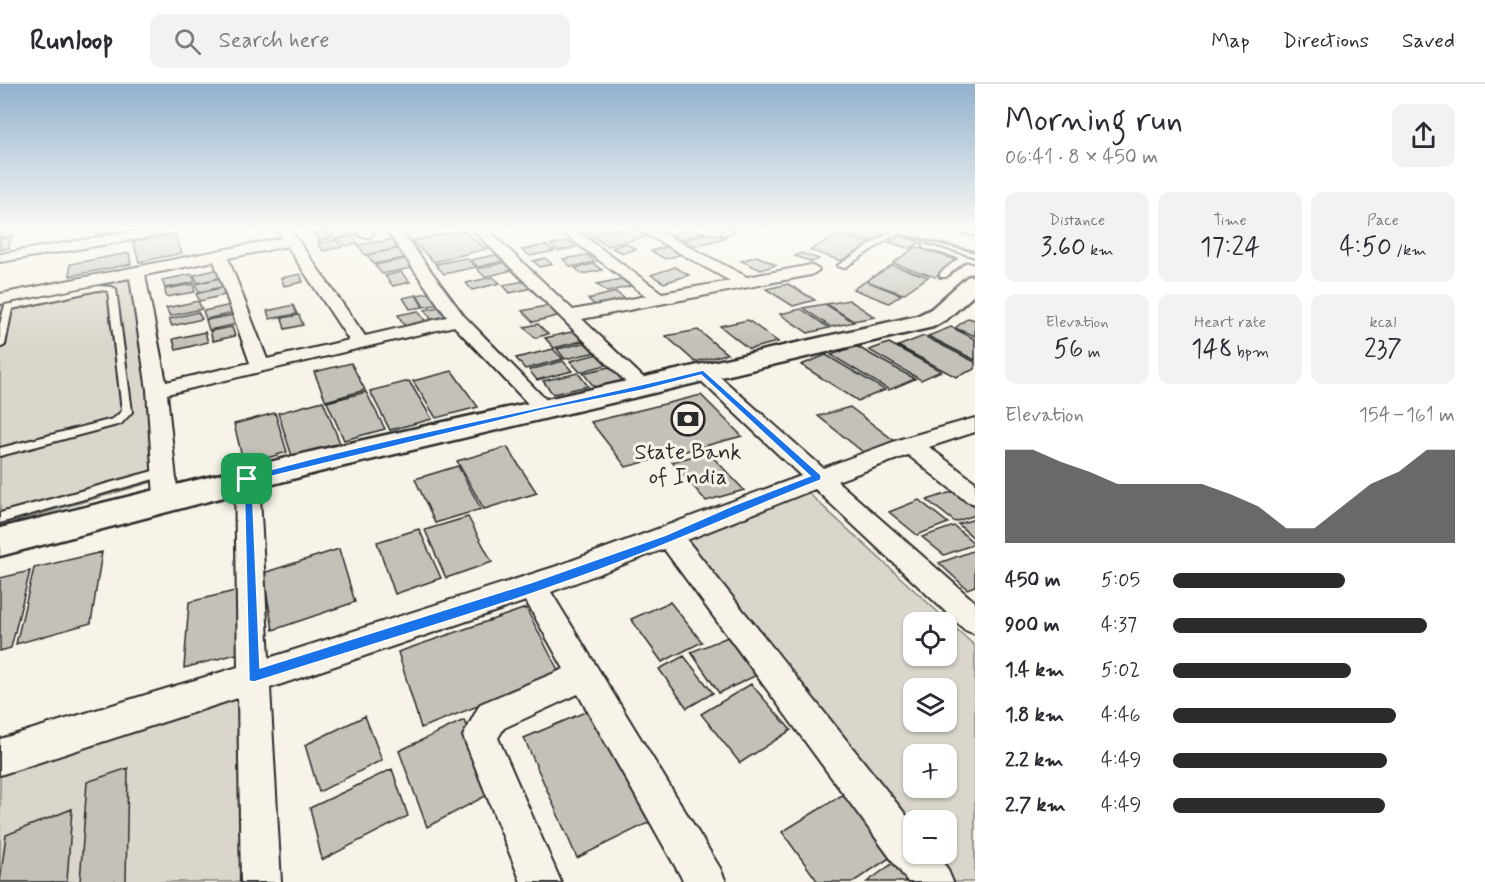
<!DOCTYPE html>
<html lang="en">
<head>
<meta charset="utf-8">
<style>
	:root { --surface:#fff; --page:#f2f2f3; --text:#2b2b33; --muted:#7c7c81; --line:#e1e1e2; --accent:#2b2b2b }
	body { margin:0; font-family:Mynerve,sans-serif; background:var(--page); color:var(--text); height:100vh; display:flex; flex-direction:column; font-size:22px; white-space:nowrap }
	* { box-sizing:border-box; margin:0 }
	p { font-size:20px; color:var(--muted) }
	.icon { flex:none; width:33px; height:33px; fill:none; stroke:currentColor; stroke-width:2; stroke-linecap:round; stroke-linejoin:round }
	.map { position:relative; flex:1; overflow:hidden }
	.sheet { display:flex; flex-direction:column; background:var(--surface); width:510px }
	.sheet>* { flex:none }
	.fabs { position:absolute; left:903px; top:528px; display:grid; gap:12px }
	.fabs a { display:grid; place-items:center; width:54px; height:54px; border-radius:12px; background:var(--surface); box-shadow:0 2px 4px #0004; font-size:30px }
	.pin { position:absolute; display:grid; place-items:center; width:51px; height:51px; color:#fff; margin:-26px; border-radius:12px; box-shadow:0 3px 9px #0006 }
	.round { display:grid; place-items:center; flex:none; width:63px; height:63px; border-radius:12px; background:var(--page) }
	.summary { display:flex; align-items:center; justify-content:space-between; height:102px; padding:0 30px }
	h1 { font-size:33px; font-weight:600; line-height:45px }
	.stats { display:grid; grid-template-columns:repeat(3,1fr); gap:9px; height:102px; padding:6px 30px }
	.stats div { display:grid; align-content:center; border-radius:12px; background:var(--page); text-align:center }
	.stats b { font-size:26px; font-weight:600 }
	.stats small { font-size:16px; font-weight:400 }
	.stats p { font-size:16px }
	.chart { height:168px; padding:12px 30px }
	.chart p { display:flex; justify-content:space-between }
	.chart svg { width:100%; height:108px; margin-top:6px; fill:var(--accent); opacity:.7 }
	ul { padding:0 30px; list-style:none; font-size:20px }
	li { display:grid; grid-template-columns:96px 72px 1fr; align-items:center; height:45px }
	li i { height:15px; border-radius:8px; background:var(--accent) }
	header { display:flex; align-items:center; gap:36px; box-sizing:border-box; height:84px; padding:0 30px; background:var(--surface); border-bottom:2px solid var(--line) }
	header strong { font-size:28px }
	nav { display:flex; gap:33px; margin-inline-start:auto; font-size:21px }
	.search { width:420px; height:54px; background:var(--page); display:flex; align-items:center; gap:15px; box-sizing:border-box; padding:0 21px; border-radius:12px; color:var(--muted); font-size:22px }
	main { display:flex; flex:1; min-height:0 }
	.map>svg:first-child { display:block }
	.green { fill:#dad6cc; stroke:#82807c; stroke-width:1.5; fill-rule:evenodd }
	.building { fill:#c4c1b9; stroke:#2b2b2b; stroke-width:1.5 }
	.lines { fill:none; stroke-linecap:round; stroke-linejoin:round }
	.lane-casing { stroke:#2b2b2b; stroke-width:4 }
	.street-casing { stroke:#2b2b2b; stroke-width:4 }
	.secondary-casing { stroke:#2b2b2b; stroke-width:5 }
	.primary-casing { stroke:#2b2b2b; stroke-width:5 }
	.lane { fill:#f7f3e8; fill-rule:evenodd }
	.street { fill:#f7f3e8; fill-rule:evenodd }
	.secondary { fill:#f7f3e8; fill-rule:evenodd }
	.primary { fill:#f7f3e8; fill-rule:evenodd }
	.route { fill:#1a73e8; stroke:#fff; stroke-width:1.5; fill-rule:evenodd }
	.labels { text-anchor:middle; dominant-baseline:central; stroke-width:6; stroke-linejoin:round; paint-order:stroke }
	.poi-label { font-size:22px; fill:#2b2b2b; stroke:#f7f3e8 }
</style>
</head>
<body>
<header>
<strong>Runloop</strong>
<div class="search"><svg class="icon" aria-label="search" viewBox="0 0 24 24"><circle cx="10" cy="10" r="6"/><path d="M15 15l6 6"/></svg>Search here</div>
<nav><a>Map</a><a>Directions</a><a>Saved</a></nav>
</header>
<main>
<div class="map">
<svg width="975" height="798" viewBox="0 0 975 798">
	<rect width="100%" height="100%" fill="#f7f3e8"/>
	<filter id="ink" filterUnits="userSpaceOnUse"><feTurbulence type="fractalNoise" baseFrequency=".0167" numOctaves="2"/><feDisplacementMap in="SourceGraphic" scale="12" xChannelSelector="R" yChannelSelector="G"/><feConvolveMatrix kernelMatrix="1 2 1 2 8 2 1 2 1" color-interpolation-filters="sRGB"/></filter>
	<g filter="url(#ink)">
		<path class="green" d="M144 189 170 393 0 442V218Z
			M805 406 975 562V798H954L930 770H946V736H914L913 749 673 452ZM914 538H946V572H914ZM914 604H946V638H914ZM914 670H946V704H914Z
			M242 606 248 798H0V688Z"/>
		<path class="building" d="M0 145H14L13 152 0 154Z
			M94 145H118L119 147 95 151Z
			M345 145H356L360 150 335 155 330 148Z
			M582 145H635L647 153 607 162Z
			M687 145 705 148 681 156 670 151Z
			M850 145H872L888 151 873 158 845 148Z
			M462 146 486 165 434 178 412 157Z
			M325 147 331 154 319 157 313 149Z
			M174 149 182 169 139 178 133 156Z
			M707 149 726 154 694 162 683 156Z
			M840 150 871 160 841 177 810 166Z
			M351 152 358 159 346 162 340 155Z
			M900 152 921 158 910 165 889 158Z
			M11 153 9 164 0 166V155Z
			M395 155 402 163 365 171 358 161Z
			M336 156 342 163 323 167 318 160Z
			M568 157 576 163 558 167 550 161Z
			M625 159 636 165 623 169 612 164Z
			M545 161 554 167 530 172 522 166Z
			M672 161 686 169 665 175 651 167Z
			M916 163 957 176 935 193 893 179Z
			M402 164 409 173 374 180 367 171Z
			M129 169 131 180 70 192V180Z
			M801 169 819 175 812 178 795 172Z
			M500 170 508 176 478 183 471 176Z
			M587 171 595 178 571 183 563 175Z
			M757 172 776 181 761 186 741 177Z
			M409 174 417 183 382 190 375 181Z
			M466 174 476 183 444 190 435 180Z
			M545 174 552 180 540 183 533 177Z
			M507 178 516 185 485 193 477 185Z
			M594 180 602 186 582 190 575 184Z
			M892 181 928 193 903 210 866 197Z
			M675 183 689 191 664 199 651 191Z
			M219 185 224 193 198 199 194 191Z
			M401 188 410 198 393 202 385 192Z
			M192 190 195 198 165 204 162 196Z
			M300 190 303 198 284 202 281 194Z
			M493 193 500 199 472 206 466 199Z
			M221 194 226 202 199 208 195 200Z
			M621 195 631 202 607 208 597 200Z
			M525 197 532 204 510 209 503 201Z
			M866 197 901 211 889 219 853 205Z
			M193 200 195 208 166 213 165 205Z
			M788 200 815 216 793 222 766 205Z
			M224 203 229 210 200 217 196 210Z
			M433 208 440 220 424 223 417 211Z
			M616 208 625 215 597 223 588 215Z
			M416 211 423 223 410 225 403 214Z
			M849 216 875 233 853 237 827 220Z
			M198 217 202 225 170 232 166 224Z
			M825 220 854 238 831 243 803 224Z
			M231 221 234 229 206 235 203 227Z
			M293 221 297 230 270 235 267 227Z
			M550 221 561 231 533 238 522 227Z
			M443 222 452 234 433 238 425 226Z
			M801 225 829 244 808 249 780 230Z
			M418 227 427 239 406 244 398 231Z
			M198 228 202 235 172 242 169 235Z
			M234 231 238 240 209 246 206 236Z
			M299 231 303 241 285 245 282 234Z
			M968 234 975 236V252L955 244Z
			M748 236 778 258 749 265 720 242Z
			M538 240 548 250 535 254 524 243Z
			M232 243 235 252 213 257 210 247Z
			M951 243 975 255V276L928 252Z
			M580 246 590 255 554 264 545 254Z
			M698 246 727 270 695 278 666 252Z
			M205 248 208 258 176 266 173 255Z
			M924 252 975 278V285L956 293 898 262Z
			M592 257 601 267 565 275 557 265Z
			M889 259 941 287 921 296 869 266Z
			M856 262 915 295 889 306 831 271Z
			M553 265 563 275 525 285 516 274Z
			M602 269 613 279 580 288 570 277Z
			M826 271 885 306 858 317 801 281Z
			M563 277 572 287 537 296 529 286Z
			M351 279 365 306 326 317 314 288Z
			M613 282 627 296 595 304 583 289Z
			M452 287 478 323 436 334 413 297Z
			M578 289 588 302 553 310 543 297Z
			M409 297 432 335 390 346 370 307Z
			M366 308 385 345 344 356 327 318Z
			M701 311 742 352 626 383 591 338Z
			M323 317 340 359 292 372 278 329Z
			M850 323 896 358 863 368 818 332Z
			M275 329 287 368 244 381 234 340Z
			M507 363 537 409 484 425 457 377Z
			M708 368 744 406 706 417 672 378Z
			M458 382 481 425 435 439 415 395Z
			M958 406 975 419V431L955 438 927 416Z
			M919 416 948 439 917 451 889 428Z
			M468 433 492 478 446 494 425 446Z
			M975 435V455L958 440Z
			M954 442 975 460 944 471 922 453Z
			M419 445 441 494 395 510 377 458Z
			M339 465 355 518 273 546 263 489Z
			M975 466V502L967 505 939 479Z
			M102 468 91 539 16 560 34 484Z
			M30 487 11 564 0 567V494Z
			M243 505 244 568 184 584 189 518Z
			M670 518 702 558 662 578 631 535Z
			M526 524 560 590 421 644 398 568Z
			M728 553 757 591 719 609 691 568Z
			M684 572 713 609 687 624 659 585Z
			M751 600 791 646 740 679 701 630Z
			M597 623 658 734 577 774 524 654Z
			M365 632 382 676 319 708 305 661Z
			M464 636 495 707 427 743 399 667Z
			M128 684 126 798H80L87 698Z
			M392 685 408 732 322 776 310 724Z
			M847 708 897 769 853 798H818L782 748Z
			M72 725 67 798H0L6 751Z
			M896 777 913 798H867Z"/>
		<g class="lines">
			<g class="lane-casing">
				<path id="lane" d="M726 145H735L726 150H722V148Z
					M895 145H903L844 184 837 182Z
					M959 145H966L961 151 958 149Z
					M923 160 975 175V179L966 176 946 193H940V189L959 174 923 164Z
					M98 202 112 203 116 205 132 328 121 340 0 372V364L113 335 122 327 108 207 98 206 12 225 5 261 0 264V240L5 221Z
					M164 384 170 388 168 391 0 439V429Z"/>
			</g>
			<g class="street-casing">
				<path id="street" d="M148 145H181L174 149 0 178V170Z
					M276 145H290L365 252 447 233 387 147 400 145 464 232 553 323 550 328H536L454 242 167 310 178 414 175 420 166 423 157 420 154 414 147 306 130 194 0 220V210L282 154ZM287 162 349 256 267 275 228 174ZM214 177 250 279 166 298 145 191Z
					M356 145H370L373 150 371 153H361Z
					M472 145H487L573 226 646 212 558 145H574L662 209 730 197 637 145H655L747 193 811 181 819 186 811 191 582 235 650 300 653 304 650 308H636Z
					M703 282 710 284 823 384 901 355 975 334V348L929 363 975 398V420L966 417 908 371 837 397 975 518V550L965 546 815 405 687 456 914 741V770H936L947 784 953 798H908L664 465 551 508 720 784 726 798H684L578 610 504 644 498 654 561 798H521L463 652 480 620 564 585 526 517 270 604 281 798H241L238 614 0 691V655L238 583 235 395 239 389 247 386 255 389 259 395 269 574 557 482 801 392 696 292 693 288Z"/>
			</g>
			<g class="secondary-casing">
				<path id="secondary" d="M975 191V210L947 235 933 243 319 388 0 472V444L319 366 917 232 931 225 967 193Z"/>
			</g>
			<g class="primary-casing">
				<path id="primary" d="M897 145H933L975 154V166L899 149Z"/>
			</g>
			<use href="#lane" class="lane"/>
			<use href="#street" class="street"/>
			<use href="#secondary" class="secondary"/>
			<use href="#primary" class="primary"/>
		</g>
	</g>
	<linearGradient id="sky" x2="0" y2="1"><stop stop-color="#91b1cd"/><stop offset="0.56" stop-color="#fbfaf5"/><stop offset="1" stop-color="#fbfaf5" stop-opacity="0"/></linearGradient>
	<rect width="975" height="257" fill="url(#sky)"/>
	<path class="route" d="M703 286 821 391V396C771 415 723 437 673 457 537 513 394 553 254 598L249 597 244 393C395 350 551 324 703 286ZM701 291 810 392 732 422 666 451 533 498 260 584 252 397 543 326 643 306Z"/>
	<defs>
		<g id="bank-ring" transform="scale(1.725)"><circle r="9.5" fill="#f7f3e8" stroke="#2b2b2b" stroke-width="1.5"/><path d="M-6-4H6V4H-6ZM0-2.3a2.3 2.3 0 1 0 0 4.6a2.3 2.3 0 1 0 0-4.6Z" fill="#2b2b2b"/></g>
	</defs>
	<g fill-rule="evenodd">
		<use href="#bank-ring" x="688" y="335"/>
	</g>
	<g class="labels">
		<g class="poi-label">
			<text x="688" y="369">State Bank<tspan x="688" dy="25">of India</tspan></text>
		</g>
	</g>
</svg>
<div class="fabs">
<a><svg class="icon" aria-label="locate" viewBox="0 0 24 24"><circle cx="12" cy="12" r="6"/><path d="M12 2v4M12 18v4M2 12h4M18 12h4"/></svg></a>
<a><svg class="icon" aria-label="layers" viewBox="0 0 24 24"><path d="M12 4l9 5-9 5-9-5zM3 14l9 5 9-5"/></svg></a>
<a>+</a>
<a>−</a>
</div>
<div class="pin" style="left:247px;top:395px;background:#1e9e55"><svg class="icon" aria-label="arrive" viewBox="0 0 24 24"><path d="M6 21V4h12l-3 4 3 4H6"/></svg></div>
</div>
<section class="sheet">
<div class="summary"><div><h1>Morning run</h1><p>06:41 · 8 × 450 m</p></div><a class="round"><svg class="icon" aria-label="share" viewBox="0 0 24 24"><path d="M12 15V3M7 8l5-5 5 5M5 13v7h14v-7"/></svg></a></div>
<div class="stats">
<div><p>Distance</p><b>3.60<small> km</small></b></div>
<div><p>Time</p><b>17:24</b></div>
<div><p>Pace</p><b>4:50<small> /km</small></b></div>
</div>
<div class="stats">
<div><p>Elevation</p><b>56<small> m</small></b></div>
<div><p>Heart rate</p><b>148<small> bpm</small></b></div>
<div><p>kcal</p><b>237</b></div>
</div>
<div class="chart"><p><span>Elevation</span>154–161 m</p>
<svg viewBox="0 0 160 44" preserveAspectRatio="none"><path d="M0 44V6L10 6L20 11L30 15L40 20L50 20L60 20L70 20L80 24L90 29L100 38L110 38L120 29L130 20L140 15L150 6L160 6V44z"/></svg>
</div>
<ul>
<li><b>450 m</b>5:05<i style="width:61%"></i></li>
<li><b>900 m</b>4:37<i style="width:90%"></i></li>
<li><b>1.4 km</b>5:02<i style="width:63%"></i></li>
<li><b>1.8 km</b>4:46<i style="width:79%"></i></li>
<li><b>2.2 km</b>4:49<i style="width:76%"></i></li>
<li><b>2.7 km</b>4:49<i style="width:75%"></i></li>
</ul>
</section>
</main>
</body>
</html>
